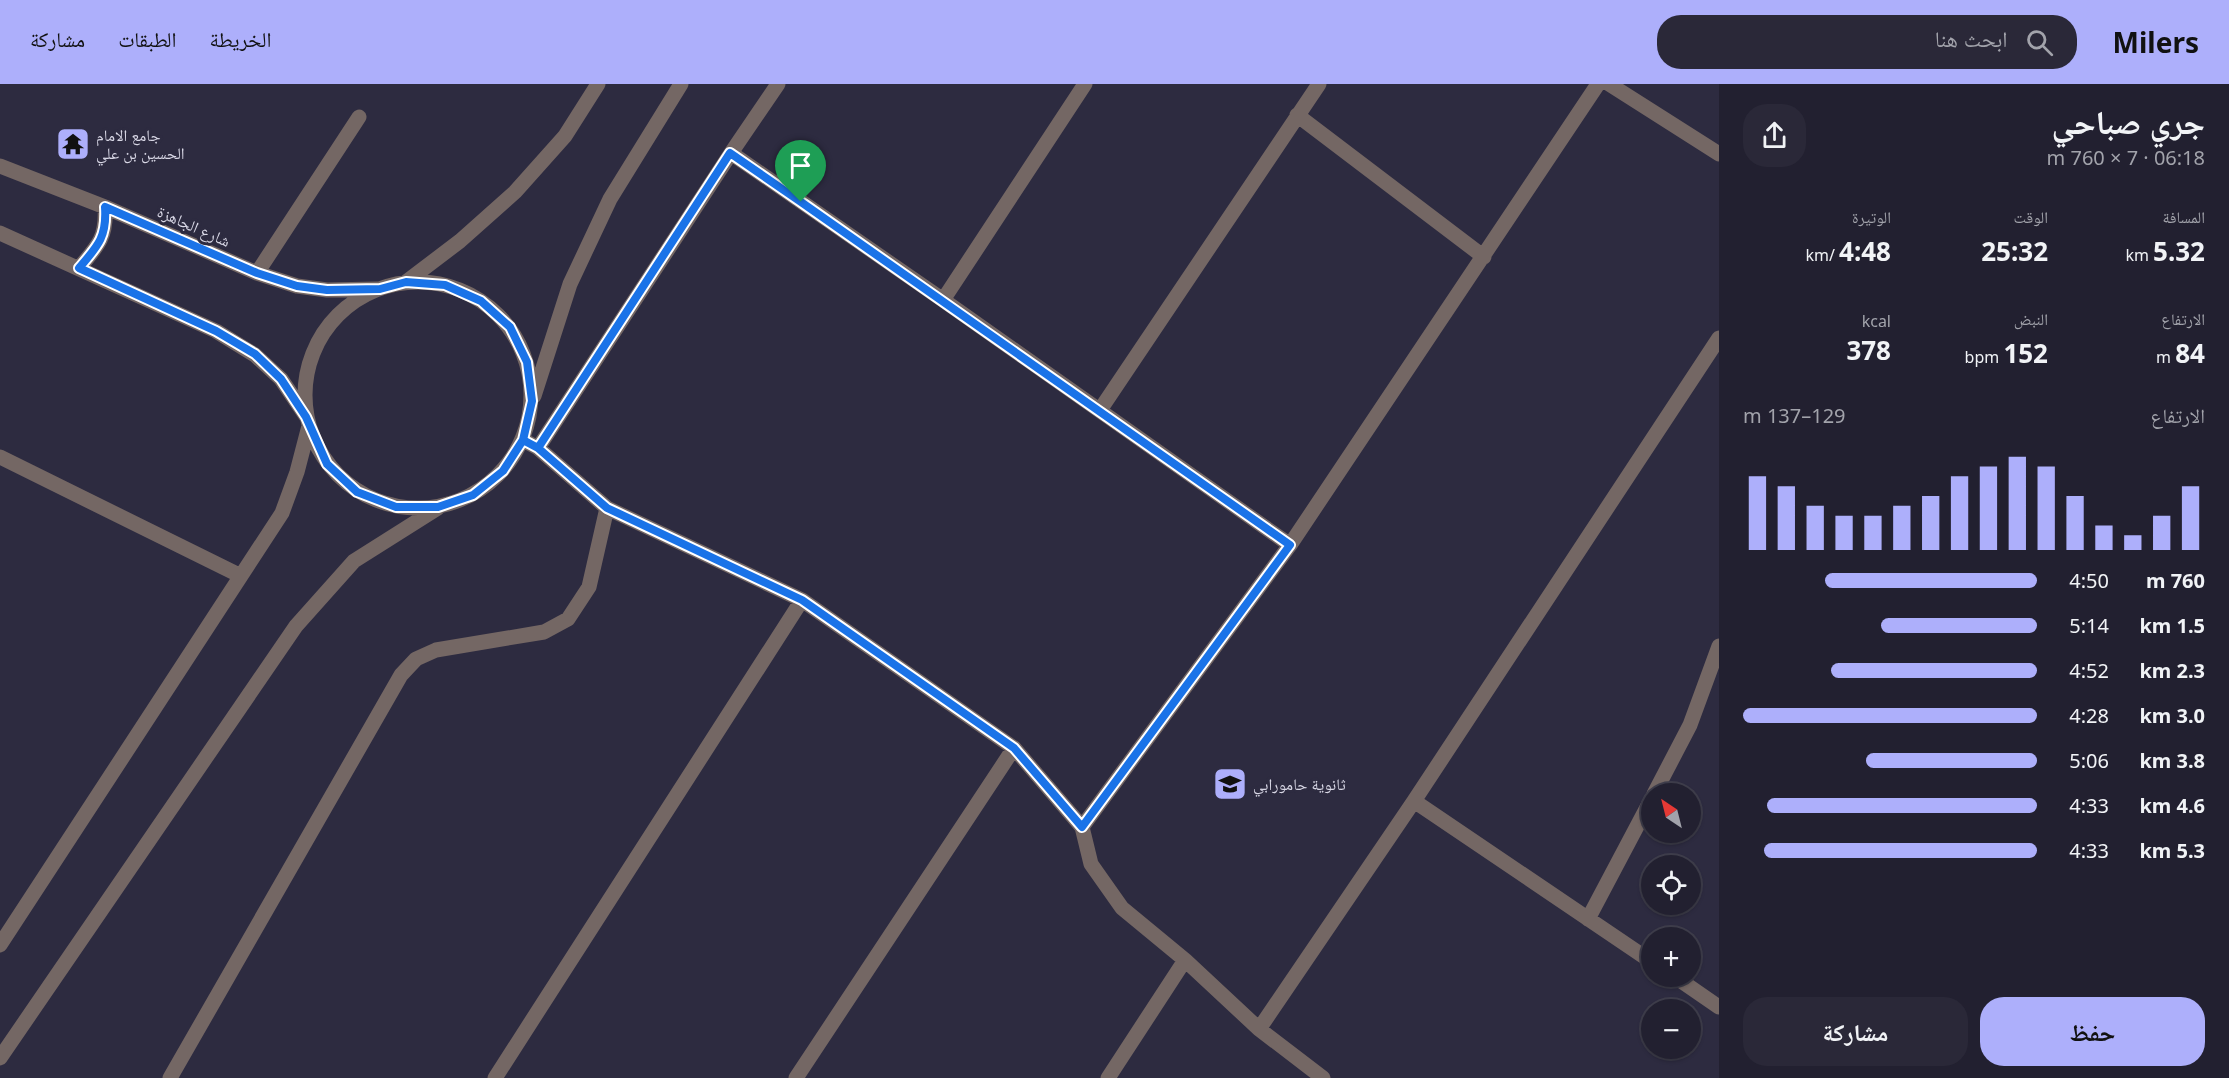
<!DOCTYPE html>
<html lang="ar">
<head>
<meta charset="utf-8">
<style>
	:root { --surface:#222030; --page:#2a2838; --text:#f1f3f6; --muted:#a2a3ab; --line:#3f3e4c; --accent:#adaffb }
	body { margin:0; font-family:"Noto Sans","Noto Naskh Arabic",sans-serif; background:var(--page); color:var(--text); direction:rtl; height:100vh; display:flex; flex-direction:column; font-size:22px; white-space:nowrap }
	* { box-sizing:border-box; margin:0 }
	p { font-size:20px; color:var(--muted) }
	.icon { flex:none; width:33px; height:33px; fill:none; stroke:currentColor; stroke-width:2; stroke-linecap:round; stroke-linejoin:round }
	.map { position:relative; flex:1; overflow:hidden; direction:ltr }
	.sheet { display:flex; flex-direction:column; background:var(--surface); width:510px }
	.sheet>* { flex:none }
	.needle { width:39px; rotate:325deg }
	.fabs { position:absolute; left:1641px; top:699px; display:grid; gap:12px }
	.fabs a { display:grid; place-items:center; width:60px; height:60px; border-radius:50%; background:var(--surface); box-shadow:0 2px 4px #0004,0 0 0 2px var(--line); font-size:30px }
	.pin { position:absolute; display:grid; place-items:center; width:51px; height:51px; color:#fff; margin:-62px -26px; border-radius:50% 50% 50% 0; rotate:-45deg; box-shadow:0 0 6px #0007 }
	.pin .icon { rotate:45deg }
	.round { display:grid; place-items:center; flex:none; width:63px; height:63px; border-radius:24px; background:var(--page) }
	.overview { display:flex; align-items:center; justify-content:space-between; height:102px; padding:0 24px }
	h1 { font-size:33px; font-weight:700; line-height:45px }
	.figures { display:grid; grid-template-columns:repeat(3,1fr); gap:9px; height:102px; padding:6px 24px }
	.figures div { display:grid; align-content:center }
	.figures b { font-size:26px; font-weight:700 }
	.figures small { font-size:16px; font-weight:400 }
	.figures p { font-size:16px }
	.chart { height:168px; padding:12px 24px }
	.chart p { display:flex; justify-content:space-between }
	.chart svg { width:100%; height:108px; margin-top:6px; stroke:var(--accent); stroke-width:6 }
	.action { display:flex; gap:12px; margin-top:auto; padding:12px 24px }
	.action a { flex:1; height:69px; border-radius:24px; background:var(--accent); color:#111; font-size:24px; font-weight:700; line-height:69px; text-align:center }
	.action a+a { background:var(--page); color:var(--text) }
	ul { padding:0 24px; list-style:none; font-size:20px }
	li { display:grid; grid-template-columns:96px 72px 1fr; align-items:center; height:45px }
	li i { height:15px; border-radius:8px; background:var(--accent) }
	header { display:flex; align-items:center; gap:36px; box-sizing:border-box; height:84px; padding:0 30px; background:var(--accent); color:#111 }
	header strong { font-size:28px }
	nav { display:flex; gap:33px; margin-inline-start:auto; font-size:21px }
	.search { width:420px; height:54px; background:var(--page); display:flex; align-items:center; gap:15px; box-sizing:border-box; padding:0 21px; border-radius:24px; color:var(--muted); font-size:22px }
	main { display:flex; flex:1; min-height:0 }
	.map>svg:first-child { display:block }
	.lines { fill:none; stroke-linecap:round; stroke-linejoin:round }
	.minor { stroke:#746764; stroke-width:15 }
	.route-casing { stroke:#fff; stroke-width:12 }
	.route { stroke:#1a73e8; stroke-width:8 }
	.labels { text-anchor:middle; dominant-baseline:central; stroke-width:6; stroke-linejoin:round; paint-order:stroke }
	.poi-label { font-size:16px; fill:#d8d7e5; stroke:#2d2b40; text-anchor:start }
	.street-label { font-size:16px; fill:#d8d7e5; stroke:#2d2b40 }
</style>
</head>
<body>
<header>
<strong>Milers</strong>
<div class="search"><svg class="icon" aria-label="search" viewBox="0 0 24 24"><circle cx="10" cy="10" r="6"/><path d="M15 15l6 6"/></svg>ابحث هنا</div>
<nav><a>الخريطة</a><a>الطبقات</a><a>مشاركة</a></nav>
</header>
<main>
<section class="sheet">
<div class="overview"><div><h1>جري صباحي</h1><p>06:18 · 7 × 760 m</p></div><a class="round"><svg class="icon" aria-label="share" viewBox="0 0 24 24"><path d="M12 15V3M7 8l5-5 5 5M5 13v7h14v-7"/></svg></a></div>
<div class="figures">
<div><p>المسافة</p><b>5.32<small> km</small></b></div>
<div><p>الوقت</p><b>25:32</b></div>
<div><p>الوتيرة</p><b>4:48<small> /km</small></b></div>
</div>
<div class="figures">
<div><p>الارتفاع</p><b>84<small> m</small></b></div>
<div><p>النبض</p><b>152<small> bpm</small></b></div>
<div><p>kcal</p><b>378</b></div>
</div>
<div class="chart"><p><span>الارتفاع</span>129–137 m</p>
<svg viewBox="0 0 160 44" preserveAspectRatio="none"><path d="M5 44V14M15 44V18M25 44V26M35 44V30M45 44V30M55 44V26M65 44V22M75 44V14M85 44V10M95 44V6M105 44V10M115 44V22M125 44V34M135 44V38M145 44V30M155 44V18"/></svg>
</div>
<ul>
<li><b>760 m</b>4:50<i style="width:72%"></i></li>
<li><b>1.5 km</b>5:14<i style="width:53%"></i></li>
<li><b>2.3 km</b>4:52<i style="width:70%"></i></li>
<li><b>3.0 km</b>4:28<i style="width:100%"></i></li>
<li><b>3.8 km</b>5:06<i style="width:58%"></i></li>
<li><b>4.6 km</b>4:33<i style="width:92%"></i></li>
<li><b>5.3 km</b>4:33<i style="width:93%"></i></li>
</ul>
<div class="action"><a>حفظ</a><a>مشاركة</a></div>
</section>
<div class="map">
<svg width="1719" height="994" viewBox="0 0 1719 994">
	<rect width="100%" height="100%" fill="#2d2b40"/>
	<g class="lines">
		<path class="minor" d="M1609 0 1719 70
			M1297 31 1484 173
			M731 69 943 216 1290 461
			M0 82 105 123 257 189 297 202 327 206 377 205
			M0 149 216 247 255 271 281 295 306 332
			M79 184C98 162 107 153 105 123
			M257 189 359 33
			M406 198 460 157 515 108 565 52 598 0
			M305 311a113 113 0 1 1 226 0a113 113 0 1 1-226 0Z
			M943 216 1085 0
			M534 312 570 200 610 115 681 0
			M1100 326 1319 0
			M523 356 538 364 607 424 802 516 1014 664 1082 743 1091 780 1122 824 1185 876 1259 945 1323 994
			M538 364 731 69 778 0
			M0 373 241 492
			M1654 710 1690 641 1719 562
			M1414 717 1652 878
			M1082 743 1290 461 1598 0
			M1588 835 1652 714
			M0 861 282 429 297 388 309 342
			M1674 892 1719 923
			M1259 945 1414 717 1719 254
			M0 974 296 542 354 477 438 424
			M170 994 401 591 416 575 436 566 544 548 568 535 589 503 607 424
			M495 994 802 516
			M796 994 1014 664
			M1108 994 1185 876"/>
	</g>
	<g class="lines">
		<g class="route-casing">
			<path id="route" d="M801 118 730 69 538 364 523 356 532 317 527 278 510 243 481 217 445 201 406 198 380 205 327 206 297 202 257 189 105 123C107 153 98 162 79 184L216 247 255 270 281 295 306 333 327 380 357 408 396 423H438L473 411 503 387 523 356 538 364 607 424 802 516 1014 664 1082 743 1290 461 801 118"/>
		</g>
		<use href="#route" class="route"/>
	</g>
	<defs>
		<g id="temple-square" transform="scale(1.725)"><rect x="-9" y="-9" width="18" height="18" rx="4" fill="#adaffb" stroke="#2d2b40"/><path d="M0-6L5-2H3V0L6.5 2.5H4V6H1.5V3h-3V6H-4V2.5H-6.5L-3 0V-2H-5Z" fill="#111"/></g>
		<g id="school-square" transform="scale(1.725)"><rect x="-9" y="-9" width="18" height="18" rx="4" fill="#adaffb" stroke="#2d2b40"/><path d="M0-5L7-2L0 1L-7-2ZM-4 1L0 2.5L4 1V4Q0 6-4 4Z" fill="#111"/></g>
	</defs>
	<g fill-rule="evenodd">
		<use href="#temple-square" x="73" y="60"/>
		<use href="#school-square" x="1230" y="700"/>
	</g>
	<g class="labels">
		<g class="poi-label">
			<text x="96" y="51">جامع الامام<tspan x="96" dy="18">الحسين بن علي</tspan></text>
			<text x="1253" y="700">ثانوية حامورابي</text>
		</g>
		<g class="street-label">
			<text transform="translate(194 142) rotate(24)">شارع الجاهزة</text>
		</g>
	</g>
</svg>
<div class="fabs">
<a><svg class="needle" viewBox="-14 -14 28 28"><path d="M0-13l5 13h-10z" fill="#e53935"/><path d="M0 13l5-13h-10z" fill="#a2a3ab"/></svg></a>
<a><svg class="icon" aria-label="locate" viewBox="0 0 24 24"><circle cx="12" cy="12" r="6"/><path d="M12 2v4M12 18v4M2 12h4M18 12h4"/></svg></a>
<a>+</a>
<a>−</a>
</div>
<div class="pin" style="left:801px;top:118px;background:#1e9e55"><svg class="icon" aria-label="arrive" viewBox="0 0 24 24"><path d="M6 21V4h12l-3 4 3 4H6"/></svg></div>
</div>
</main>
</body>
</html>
